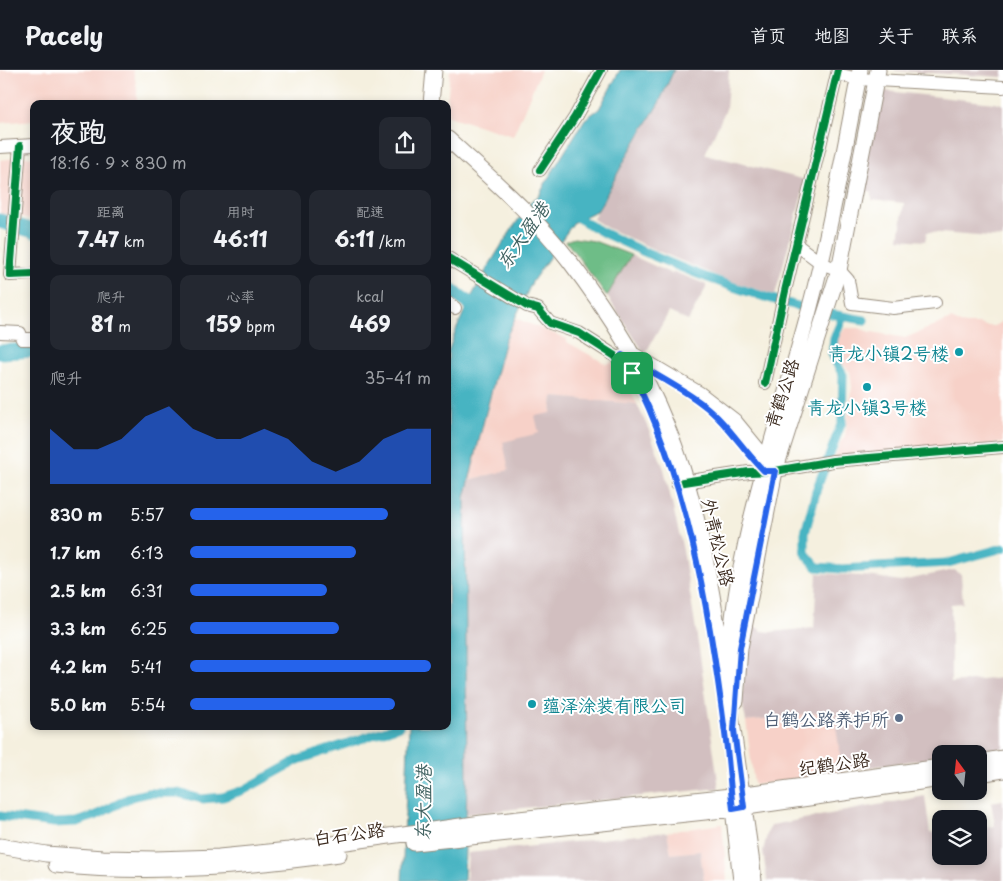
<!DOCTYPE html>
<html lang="zh">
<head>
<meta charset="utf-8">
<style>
	:root { --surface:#171b24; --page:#242831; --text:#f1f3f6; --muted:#9ea1a6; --line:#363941; --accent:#2563eb }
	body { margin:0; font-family:"Playpen Sans","LXGW WenKai TC",sans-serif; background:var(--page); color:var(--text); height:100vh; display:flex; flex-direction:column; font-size:19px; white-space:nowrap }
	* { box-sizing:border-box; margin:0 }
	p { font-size:16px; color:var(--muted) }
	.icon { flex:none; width:28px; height:28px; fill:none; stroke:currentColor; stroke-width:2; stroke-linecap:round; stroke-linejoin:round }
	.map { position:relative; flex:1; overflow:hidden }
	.panel { position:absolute; left:30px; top:30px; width:421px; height:630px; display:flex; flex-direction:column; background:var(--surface); border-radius:10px; box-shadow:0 2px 8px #0003 }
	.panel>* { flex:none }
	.needle { width:32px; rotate:345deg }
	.tools { position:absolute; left:932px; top:675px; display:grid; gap:10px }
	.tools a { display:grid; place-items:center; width:55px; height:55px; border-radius:10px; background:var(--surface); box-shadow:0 2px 8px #0003; font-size:25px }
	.pin { position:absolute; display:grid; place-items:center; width:42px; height:42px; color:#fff; margin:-21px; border-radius:10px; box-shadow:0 2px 8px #0006 }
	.round { display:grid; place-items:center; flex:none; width:52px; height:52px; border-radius:10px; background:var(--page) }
	.head { display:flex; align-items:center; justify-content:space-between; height:85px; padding:0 20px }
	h1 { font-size:28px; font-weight:700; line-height:38px }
	.stats { display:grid; grid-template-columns:repeat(3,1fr); gap:8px; height:85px; padding:5px 20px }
	.stats div { display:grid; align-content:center; border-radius:10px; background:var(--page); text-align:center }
	.stats b { font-size:21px; font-weight:700 }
	.stats small { font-size:14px; font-weight:400 }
	.stats p { font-size:14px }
	.chart { height:140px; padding:10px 20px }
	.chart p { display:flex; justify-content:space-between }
	.chart svg { width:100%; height:90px; margin-top:5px; fill:var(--accent); opacity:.7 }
	ul { padding:0 20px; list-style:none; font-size:16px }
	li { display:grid; grid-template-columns:80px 60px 1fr; align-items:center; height:38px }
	li i { height:12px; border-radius:6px; background:var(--accent) }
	header { display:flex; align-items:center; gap:30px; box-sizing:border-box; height:70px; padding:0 25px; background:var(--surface); border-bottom:1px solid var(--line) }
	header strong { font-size:24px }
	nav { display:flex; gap:28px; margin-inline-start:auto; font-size:18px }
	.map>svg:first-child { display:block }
	.built { fill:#f7d1c8 }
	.industrial { fill:#d2bfc0 }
	.forest { fill:#6ebd87; stroke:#547452 }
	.water { fill:#47b4c2; stroke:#416f70 }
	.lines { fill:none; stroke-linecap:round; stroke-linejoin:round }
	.canal { stroke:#47b4c2; stroke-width:9 }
	.river { stroke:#47b4c2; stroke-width:15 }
	.minor-casing { stroke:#988d7e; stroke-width:14 }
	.major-casing { stroke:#988d7e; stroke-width:17 }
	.minor { stroke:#fff; stroke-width:12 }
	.major { stroke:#fff; stroke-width:15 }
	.cycleway-casing { stroke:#fff; stroke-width:11 }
	.cycleway { stroke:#00873e; stroke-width:8 }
	.route-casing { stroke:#fff; stroke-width:10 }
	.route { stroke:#2563eb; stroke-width:6 }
	.culture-dot { fill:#0f9aa8; stroke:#fff; stroke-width:2 }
	.service-dot { fill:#5c6f8a; stroke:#fff; stroke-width:2 }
	.labels { text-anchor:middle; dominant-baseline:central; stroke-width:4; stroke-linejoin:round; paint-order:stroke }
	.culture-label { font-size:18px; fill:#0d838f; stroke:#fff; text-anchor:end }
	.street-label { font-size:18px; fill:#3b2a1e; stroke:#fff }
	.service-label { font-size:18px; fill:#4e5e75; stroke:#fff; text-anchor:end }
	.water-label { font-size:19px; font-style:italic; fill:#406160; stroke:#fff }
</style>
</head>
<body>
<header>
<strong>Pacely</strong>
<nav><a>首页</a><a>地图</a><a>关于</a><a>联系</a></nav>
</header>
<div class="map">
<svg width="1003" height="811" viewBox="0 0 1003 811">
	<rect width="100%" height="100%" fill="#fff"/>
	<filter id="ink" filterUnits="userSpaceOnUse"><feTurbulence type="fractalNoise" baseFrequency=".02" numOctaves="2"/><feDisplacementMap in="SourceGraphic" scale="10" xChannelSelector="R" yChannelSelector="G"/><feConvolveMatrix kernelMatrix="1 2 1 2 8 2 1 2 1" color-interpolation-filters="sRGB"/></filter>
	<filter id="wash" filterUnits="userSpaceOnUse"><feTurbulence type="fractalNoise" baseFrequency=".0096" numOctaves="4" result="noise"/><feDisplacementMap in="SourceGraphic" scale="20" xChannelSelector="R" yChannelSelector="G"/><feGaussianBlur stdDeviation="1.12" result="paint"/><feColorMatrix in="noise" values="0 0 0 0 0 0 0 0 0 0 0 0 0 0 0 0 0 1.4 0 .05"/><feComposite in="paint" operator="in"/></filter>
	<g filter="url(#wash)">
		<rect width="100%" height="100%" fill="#f5f0df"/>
		<path class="built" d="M0 0H133L137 18V32L134 34H34V50L0 53Z
			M450 0H541L513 66 448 46 447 34Z
			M34 86 32 150 16 145 0 144V90Z
			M515 248 567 269V272L606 294 612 292 621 301 637 334 553 327 551 343 539 363 510 400 469 410 505 270Z
			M951 249 962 254H978L986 256H994L1003 251V373L835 388 840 373 845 366 852 317 850 302 835 286 836 271 845 258H859L867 261 905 268Z
			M835 641 843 703 754 715 746 651Z
			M722 754 727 811H704L700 781 671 784 667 762Z"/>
		<path class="industrial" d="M674 0H729L726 39 705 84 806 110 775 225 727 210 660 182 607 158 593 149 628 84 659 33Z
			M895 0H1003V7L895 1Z
			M877 20 1003 34V168L927 162 925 171 899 169 904 133 872 130V122L858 119Z
			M631 185 672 204 674 202 703 213 706 215V218L688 251 669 242 645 284 607 226Z
			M553 327 637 334 649 360 664 399 683 480 699 579 719 718 466 744 465 428 469 410 509 400 503 372 539 363 535 346 551 343Z
			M954 500 961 504 963 533 951 534V613L1002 608 1003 678 962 684H941V687L842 701 834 641 746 651 742 632 748 554 753 555 762 561 771 562 814 558 817 503 875 507 901 511Z
			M925 726 930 763 941 761V786H979V759L995 756 991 732 1003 730V811H767L763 781 768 761 772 755Z
			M667 762 671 784 700 781 704 811H466L468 783Z"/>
		<path class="forest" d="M574 168 594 171 631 185 607 226 566 171Z"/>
		<path class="water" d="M620 0H674L659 33 628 84 598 140 574 152 532 212 505 270 484 350 465 428 467 715 464 811H402L409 656H448V282C466 227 499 178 531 131L539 126 547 110 585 49 599 39Z"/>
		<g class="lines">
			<path class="canal" d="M570 143C582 150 594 158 606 164 685 203 777 236 864 250
				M843 247 834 268 832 285 843 305 842 352 817 418 805 463V483L817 497 842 499 948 493 1003 478
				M0 746 54 753 76 752 95 746 131 727 148 723H178L202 729 223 727 244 720 298 690 399 656"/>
			<path class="river" d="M0 151 34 161
				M448 218 469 233
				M0 282 34 280"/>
		</g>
	</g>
	<g filter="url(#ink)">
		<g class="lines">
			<g class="minor-casing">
				<path id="minor" d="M837 4 858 9 1003 17
					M20 76 10 205 34 204
					M0 77 34 75
					M540 100 575 47 601 0
					M797 175 821 193 839 200 848 210 852 233 893 238 935 233
					M448 188 527 236 538 239 550 253 579 263 615 286 632 303
					M448 233 455 238
					M0 262 20 263 22 269H34
					M765 313 785 221 838 0
					M677 413 749 402 775 401 833 391 1003 377"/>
			</g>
			<g class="major-casing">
				<path id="major" d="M431 34 434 0
					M448 69C489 107 534 145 568 189 607 240 642 294 666 354 693 418 706 487 717 555 727 611 734 668 742 724 746 753 751 782 754 811
					M635 286 699 324 734 351 771 396
					M729 590C736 476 774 367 804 259 828 174 843 86 860 0
					M736 631 740 578 775 401 839 200 878 0
					M979 692 1003 688
					M979 704 1003 700
					M732 729 741 811
					M414 773 733 739 941 709
					M0 776 46 784 103 788 155 789 219 787 289 780 482 753 731 726 941 697
					M56 795C151 805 245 797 339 784"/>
			</g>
			<use href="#minor" class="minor"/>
			<use href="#major" class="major"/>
			<g class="cycleway-casing">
				<path id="cycleway" d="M20 76 10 205 34 204
					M540 100 575 47 601 0
					M448 188 527 236 538 239 550 253 579 263 615 286 632 303
					M765 313 785 221 838 0
					M677 413 749 402 775 401 833 391 1003 377"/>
			</g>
			<use href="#cycleway" class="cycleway"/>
		</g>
	</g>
	<g class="lines" filter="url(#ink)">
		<g class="route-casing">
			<path id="route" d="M622 285C648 301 677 315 701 333 727 352 742 379 764 401H775L740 578 734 660 744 737 733 739C730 716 729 693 726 671 710 543 687 397 622 285Z"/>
		</g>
		<use href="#route" class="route"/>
	</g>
	<g class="culture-dot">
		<circle cx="959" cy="282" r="5"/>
		<circle cx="867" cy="317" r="5"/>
		<circle cx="532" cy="634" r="5"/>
	</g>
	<circle class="service-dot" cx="899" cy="648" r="5"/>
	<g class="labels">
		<g class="culture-label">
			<text x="949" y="282">青龙小镇2号楼</text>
			<text x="867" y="336" text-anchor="middle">青龙小镇3号楼</text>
			<text x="542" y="634" text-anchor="start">蕴泽涂装有限公司</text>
		</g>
		<g class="street-label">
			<text transform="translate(781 323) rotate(-72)">青鹤公路</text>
			<text transform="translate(719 472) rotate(77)">外青松公路</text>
			<text transform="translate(834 693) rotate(-8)">纪鹤公路</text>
			<text transform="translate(349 763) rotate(-8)">白石公路</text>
		</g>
		<g class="service-label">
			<text x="889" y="648">白鹤公路养护所</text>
		</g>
		<g class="water-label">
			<text transform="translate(522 165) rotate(-55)">东大盈港</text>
			<text transform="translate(422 733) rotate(-89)">东大盈港</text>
		</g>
	</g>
</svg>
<div class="tools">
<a><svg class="needle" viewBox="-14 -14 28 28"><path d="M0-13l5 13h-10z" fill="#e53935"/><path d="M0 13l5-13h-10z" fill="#9ea1a6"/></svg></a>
<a><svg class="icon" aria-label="layers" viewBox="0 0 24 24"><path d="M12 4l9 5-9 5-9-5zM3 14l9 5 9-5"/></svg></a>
</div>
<div class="pin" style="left:632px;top:303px;background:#1e9e55"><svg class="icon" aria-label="arrive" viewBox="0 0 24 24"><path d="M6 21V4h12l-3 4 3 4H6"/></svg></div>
<section class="panel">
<div class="head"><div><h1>夜跑</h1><p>18:16 · 9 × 830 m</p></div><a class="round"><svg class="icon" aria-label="share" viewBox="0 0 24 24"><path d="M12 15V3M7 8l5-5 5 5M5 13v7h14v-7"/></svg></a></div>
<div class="stats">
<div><p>距离</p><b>7.47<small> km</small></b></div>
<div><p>用时</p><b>46:11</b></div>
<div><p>配速</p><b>6:11<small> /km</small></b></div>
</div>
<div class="stats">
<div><p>爬升</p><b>81<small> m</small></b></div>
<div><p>心率</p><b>159<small> bpm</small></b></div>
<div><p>kcal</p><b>469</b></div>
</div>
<div class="chart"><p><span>爬升</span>35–41 m</p>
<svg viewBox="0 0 160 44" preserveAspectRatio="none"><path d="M0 44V17L10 27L20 27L30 22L40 11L50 6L60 17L70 22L80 22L90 17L100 22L110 33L120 38L130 33L140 22L150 17L160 17V44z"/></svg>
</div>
<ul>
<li><b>830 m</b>5:57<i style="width:82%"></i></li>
<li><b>1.7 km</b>6:13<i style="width:69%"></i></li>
<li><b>2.5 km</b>6:31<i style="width:57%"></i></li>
<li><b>3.3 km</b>6:25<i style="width:62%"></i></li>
<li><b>4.2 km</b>5:41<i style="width:100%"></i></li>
<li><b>5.0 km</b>5:54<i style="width:85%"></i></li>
</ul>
</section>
</div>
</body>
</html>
